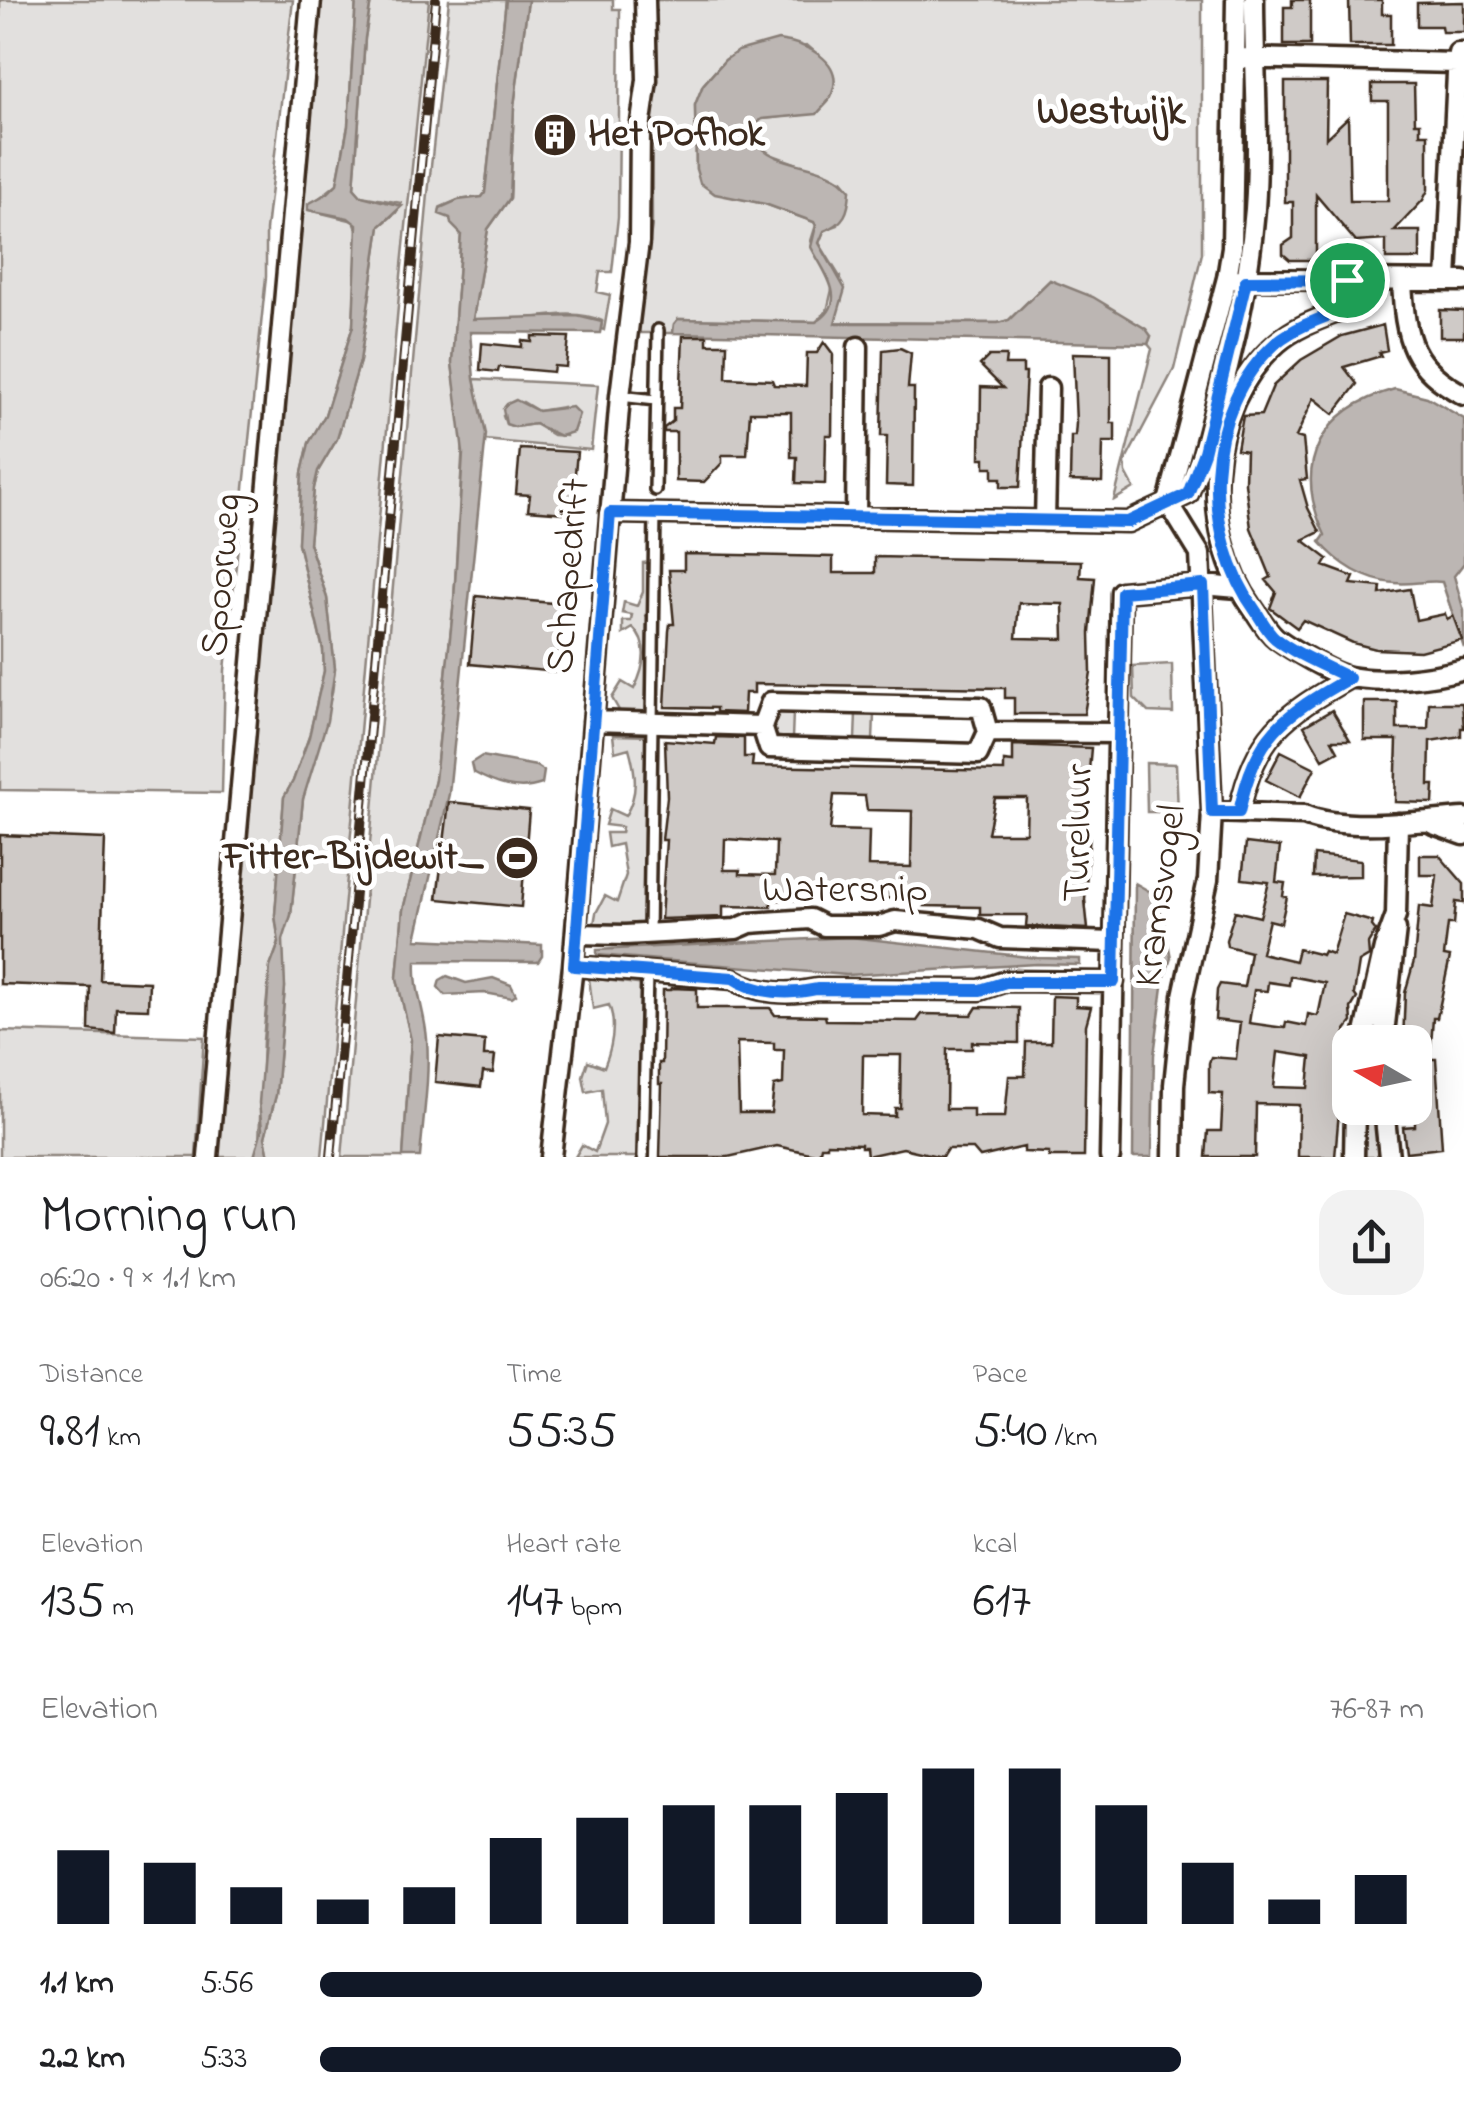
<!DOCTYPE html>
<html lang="en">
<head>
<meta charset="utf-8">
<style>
	:root { --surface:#fff; --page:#f2f2f2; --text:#202124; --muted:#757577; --accent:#111827 }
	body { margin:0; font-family:"Indie Flower",sans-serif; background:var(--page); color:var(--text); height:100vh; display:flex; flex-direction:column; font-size:38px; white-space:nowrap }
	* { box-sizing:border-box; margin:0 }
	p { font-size:32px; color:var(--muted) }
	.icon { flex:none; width:55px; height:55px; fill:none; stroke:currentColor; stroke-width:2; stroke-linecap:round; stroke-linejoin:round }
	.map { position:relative; height:1157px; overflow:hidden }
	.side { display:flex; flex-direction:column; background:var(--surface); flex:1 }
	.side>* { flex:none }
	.needle { width:65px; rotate:279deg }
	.fabs { position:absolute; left:1332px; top:1025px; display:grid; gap:20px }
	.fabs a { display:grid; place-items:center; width:100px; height:100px; border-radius:20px; background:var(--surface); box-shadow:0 10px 40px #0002; font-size:50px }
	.pin { position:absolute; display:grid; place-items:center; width:85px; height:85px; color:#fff; margin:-42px; border:5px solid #fff; border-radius:50%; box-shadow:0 2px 10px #0007 }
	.round { display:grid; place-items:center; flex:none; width:105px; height:105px; border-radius:30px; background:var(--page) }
	.overview { display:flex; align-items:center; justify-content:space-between; height:170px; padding:0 40px }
	h1 { font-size:55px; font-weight:600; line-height:75px }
	.metrics { display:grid; grid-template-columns:repeat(3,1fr); gap:15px; height:170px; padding:10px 40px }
	.metrics div { display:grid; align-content:center }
	.metrics b { font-size:50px; font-weight:600 }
	.metrics small { font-size:28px; font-weight:400 }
	.metrics p { font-size:28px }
	.chart { height:280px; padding:20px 40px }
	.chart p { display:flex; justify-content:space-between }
	.chart svg { width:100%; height:180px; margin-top:10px; stroke:var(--accent); stroke-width:6 }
	ul { padding:0 40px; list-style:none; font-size:32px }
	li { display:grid; grid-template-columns:160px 120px 1fr; align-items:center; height:75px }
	li i { height:25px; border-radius:12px; background:var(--accent) }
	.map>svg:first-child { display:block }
	.green { fill:#e2e0de; stroke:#8e857e; stroke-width:2.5; fill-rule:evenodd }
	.water { fill:#bcb6b3; stroke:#887e77; stroke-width:2.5 }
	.building { fill:#cfcac7; stroke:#3b2a1e; stroke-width:2.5; fill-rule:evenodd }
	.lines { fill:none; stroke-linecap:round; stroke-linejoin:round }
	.lane-casing { stroke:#3b2a1e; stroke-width:16 }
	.street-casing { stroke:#3b2a1e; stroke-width:25 }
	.lane { stroke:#fff; stroke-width:9 }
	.street { stroke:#fff; stroke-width:18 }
	.rail-casing { stroke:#3b2a1e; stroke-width:10 }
	.rail { stroke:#fff; stroke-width:6; stroke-dasharray:19; stroke-linecap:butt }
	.route-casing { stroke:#fff; stroke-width:20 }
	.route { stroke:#1a73e8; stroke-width:12 }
	.labels { text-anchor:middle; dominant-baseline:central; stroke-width:10; stroke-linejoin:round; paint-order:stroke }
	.poi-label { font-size:40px; font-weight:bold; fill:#3b2a1e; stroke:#fff; text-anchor:start }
	.street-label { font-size:40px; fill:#3b2a1e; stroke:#fff }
	.neighbourhood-label { font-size:42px; font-weight:bold; fill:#3b2a1e; stroke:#fff }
</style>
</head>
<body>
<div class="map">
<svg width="1464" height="1157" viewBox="0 0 1464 1157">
	<rect width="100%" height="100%" fill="#fff"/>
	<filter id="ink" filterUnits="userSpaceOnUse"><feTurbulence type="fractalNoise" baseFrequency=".01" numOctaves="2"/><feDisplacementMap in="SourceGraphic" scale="20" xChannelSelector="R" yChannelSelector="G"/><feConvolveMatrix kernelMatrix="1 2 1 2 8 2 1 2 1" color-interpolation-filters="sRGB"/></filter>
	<g filter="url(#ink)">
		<path class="green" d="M0 0H293L266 230V277L225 670 222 793 0 790Z
			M320 0H356L348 126 337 184 313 203 309 210 354 221 358 232 353 326 325 415 309 443 302 473 298 543 323 650 324 671 309 737 293 781 284 797 275 915 279 943 270 967 263 1040 259 1144 254 1157H216Z
			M371 0H429L399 295 322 1157H269L265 1137 276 1095 285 987 281 952 284 931 291 915 303 799 332 693 335 669 327 598 309 543 314 488 318 471 337 439 360 361 380 226 396 213 401 203 361 196 354 188 365 38Z
			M449 0H506L485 193 482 197 458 200 441 207 461 233 452 363 463 442 454 600 435 780 403 910 397 978 411 1040 403 1157H342L428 194Z
			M528 0H613V9H620L618 217 612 272H600L597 292 610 295 604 330 601 329 602 321C564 303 513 329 473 319L488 229 510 198 514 106Z
			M651 0H1202V253L1174 369 1125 462 1126 473 1134 488 1114 500 1152 349 1148 344 1151 336 1050 280 1009 320 998 323 834 322 840 277 819 243 824 230 838 225 850 190 842 180 767 153 755 140 757 123 762 119 817 113 828 102 817 54 808 46 738 51 725 60 703 85 695 105 696 169 714 193 765 204 814 222 816 225 811 241 833 285 827 311 816 322 679 319 674 324 673 333H636L652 225Z
			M474 379 598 385 591 450 485 440ZM523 402 538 411 563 407 566 436 553 435 535 424 515 427 506 424 503 416Z
			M653 562V615H646L651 623 650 712H620L612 698 622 682 634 689C644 669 650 645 633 628L623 634V621H631L632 615 622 613 624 602 637 606 643 592V563Z
			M1172 664 1173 713 1148 712 1134 698 1133 666Z
			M793 712 792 739 775 736 770 725 776 713Z
			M856 713 874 714 873 741 855 740Z
			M613 735 651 736 644 926 594 924 596 913 605 896 617 902 626 875 621 844 608 847 606 833H621L622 827 605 825 610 809 625 816C639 793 636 773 629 748L615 752Z
			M1146 763 1176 764 1178 812H1147Z
			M589 978 653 986 648 1157H575L582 1145 595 1152 605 1124 602 1089 586 1092 583 1076 588 1061 604 1067C612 1047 617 1025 609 1005L593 1009Z
			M0 1031 204 1037 196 1157H0Z
			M1368 1108H1379L1385 1157H1365V1129L1360 1123 1367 1119Z"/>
		<path class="water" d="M356 0H371L365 38 354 188 361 196 402 206 380 226 360 361 337 439 318 471 314 488 309 543 327 598 335 669 327 721 303 799 291 915 283 940 285 987 276 1095 265 1137 269 1157H254L262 1129 259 1103 270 967 279 943 275 915 284 797 293 781 309 737 324 671 323 649 298 543 302 473 309 443 325 415 353 326 357 225 348 218 308 210V204L328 193 337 184 348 126Z
			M506 0H528L514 106 510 198 488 229 473 319 577 316 602 322 600 333 470 332 474 379 486 434 449 794 416 939 542 945V956L538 962 416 961C414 989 425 1012 427 1039 430 1077 423 1119 420 1157H403L411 1040 397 978 403 910 435 780 454 600 463 453 452 363 461 234 451 224 450 218 439 214 440 208 458 200 482 197 485 193Z
			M778 40C805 43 845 60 832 94 829 103 822 107 817 114L762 119 757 123 755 140C776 171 828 159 850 190 849 212 845 223 824 231L819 243 845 289 835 323H998L1009 320 1050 280 1093 297 1146 329 1151 336 1148 344 673 333 674 324 678 319 816 322C851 302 823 271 811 247L816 226 814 222 765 204 715 194 700 183 696 169 695 105 703 85 725 60 738 51Z
			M1395 389 1427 397 1464 419V563L1454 576 1464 611V648L1442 582C1427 580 1410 585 1395 583 1365 581 1339 564 1320 542L1325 535C1291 464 1321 409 1395 389Z
			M516 400 538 411 572 407 579 414 573 432 560 436 535 424 515 427 506 424 503 409 507 404Z
			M482 756 536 766 544 771 542 784C517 793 495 784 473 772L471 763Z
			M1135 883 1154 894 1163 917 1171 958 1164 979 1154 1055 1152 1157H1133Z
			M850 937 1037 958 1080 959V965L1037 964 847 975 597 955V950Z
			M447 976 466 983 493 978 511 985 516 995 512 998 485 993 445 995 438 987 440 980Z"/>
		<path class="building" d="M1292 0H1310V45H1284V7H1292Z
			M1349 0H1382V14H1391V45H1350Z
			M1464 2V32H1442L1441 26H1417V3Z
			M1285 82H1327L1326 138 1348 117 1350 201H1388V101H1372V84H1414L1415 123H1420V134H1428V190L1423 200 1394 231H1420V259H1386V240L1356 242 1316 195V260H1290L1283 254V245L1293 238V202H1285Z
			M1440 310 1464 311V337H1440Z
			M1383 325 1387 350 1379 352 1381 356 1344 367 1357 384 1334 414 1314 398 1296 437 1303 439 1307 479 1300 480 1308 508 1320 532 1303 540 1328 559 1324 566 1354 577 1351 584 1381 587 1380 594 1410 589 1416 620 1445 614 1447 619 1453 616 1462 640 1420 651 1376 649 1353 643 1303 620 1297 628 1270 608 1276 592 1266 580 1271 577 1251 528 1245 483 1246 451 1237 449 1243 416 1261 415 1273 386 1301 360 1342 336Z
			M532 336 569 337 566 367 554 366 553 372 499 367 498 372 480 370 482 343 522 347V341L532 342Z
			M683 336H707V344H727L726 378 772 380 774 385 806 386 807 353H817L824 342 833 354 832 435H826L825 484 796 483 797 457H791V412H750L747 455H722V463L704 482 676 481V432H664V428L673 421V408H680Z
			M900 348 911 353 908 388H914L913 486 886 485 887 436H881L883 350Z
			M1073 353 1111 354V423H1115V442H1103L1102 482 1070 481 1071 436H1075L1076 423Z
			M989 356H1006L1005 365H1023V373H1026L1020 487H1001V478H993V467H985V458H980L981 387 1003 388 980 365Z
			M520 449 577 452 572 504H566L565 513 528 510 530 495 516 494Z
			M684 554 833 557V573H875V557L1081 561 1080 577 1095 578 1090 633 1091 673 1084 714H1014V698H1005V688L754 684V693H745L744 713 716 712V708L665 707 669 631 670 624H674L669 570H684ZM1019 603 1063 604 1064 639 1016 638Z
			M476 596 563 604 557 672 470 664Z
			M1364 702H1397V729H1428L1429 703H1462L1464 728H1461V736L1430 741 1429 785H1434L1433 803 1395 802 1397 740H1364Z
			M1332 710 1350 740H1332L1338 751 1323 759 1304 726Z
			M716 737 744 738V757H753L752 766 1004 771V761L1013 762V745L1091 748 1085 814 1087 831H1090L1085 900 1088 929 1026 926 1027 915H980V907L924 906V899L868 898V892H828L827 900H771V907L723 906V917L661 919 666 840H662L667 797 665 740 715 744ZM834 795 865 796 867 810 912 811 911 867 868 866 869 831 830 830ZM995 798H1027L1026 833H988ZM725 839 776 842 775 875 740 874V870H724Z
			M1281 751 1315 768 1300 797 1266 780Z
			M449 802 529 810 521 907 437 899Z
			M0 835 105 839 100 980 149 982 148 1009 116 1008 115 1033 89 1030 90 987 0 984Z
			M1246 843 1280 847 1276 882 1285 883 1283 896 1287 897 1281 923 1269 920 1261 953 1295 961 1298 949 1322 955 1324 951 1332 954 1344 914 1373 922 1372 926 1376 931 1368 944 1369 956 1359 962 1354 994 1357 998 1351 1008 1352 1022 1346 1030 1335 1157H1298L1299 1105 1256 1104 1255 1157H1206L1208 1131H1221L1223 1094 1209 1093V1063L1211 1057 1236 1059 1240 1023 1215 1020 1217 990 1220 984 1244 987 1250 952 1227 946 1226 940 1235 911 1260 917 1269 882 1242 879ZM1290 976 1325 983 1318 1016 1308 1014 1306 1026 1286 1022 1285 1028 1249 1023 1254 990 1267 991 1268 982 1289 985ZM1278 1052 1311 1057 1308 1088 1274 1087Z
			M1314 855 1361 860V876L1313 877Z
			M1420 855H1439L1464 884V903L1456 902 1454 924H1448L1444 956 1450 957 1437 1018H1433L1430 1059H1436L1442 1148 1406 1152 1403 1127 1415 1126V1042H1403L1405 993 1414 961 1419 906 1433 908 1437 875H1420Z
			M672 988 697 989V1008H770L775 1015 825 1016 826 1020 917 1021 922 1014 972 1015 977 1007 1019 1008V1043L972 1042V1049H947L946 1109H973V1117H1005L1009 1076H1025L1026 1042H1051L1052 996 1076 997V1006L1091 1007 1086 1025 1084 1157H1049V1153L1024 1152V1147L980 1157 973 1149H947L942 1157 903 1148 867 1156 866 1147H861V1144L827 1143V1146H821L819 1155 777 1146 728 1157H660L662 1084H659V1063H662L663 990H671ZM737 1042 774 1043V1050H784L783 1084 774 1086 771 1113H739ZM863 1055H901L900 1108H895V1116L862 1115Z
			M439 1037 485 1041 484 1056H495L493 1073 483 1072 481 1087 435 1082Z"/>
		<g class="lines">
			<g class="lane-casing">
				<path id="lane" d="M620 396 656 400
					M655 490 658 330
					M649 934 655 513
					M643 1157 647 973"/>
			</g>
			<g class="street-casing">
				<path id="street" d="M1243 58 1457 63
					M1237 279 1464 281
					M1347 280 1345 309C1322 318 1296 326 1277 343 1204 407 1198 532 1253 608 1260 618 1267 631 1276 638 1291 649 1334 675 1350 677 1383 683 1432 678 1464 669
					M1447 280 1458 53H1464
					M1402 282C1405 339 1411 368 1464 395
					M1168 502 1200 554 1212 812 1208 880 1183 996 1174 1085 1173 1157
					M1168 502 1227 278 1232 247 1236 0
					M610 513 1128 522 1188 494C1222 403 1247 305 1255 209 1260 140 1254 69 1254 0
					M856 517 858 347
					M1045 521 1048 388
					M771 702 981 707 988 732 978 754 769 748 762 726Z
					M593 721 762 726
					M988 732 1117 733
					M1212 812 1304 815C1345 832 1419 821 1464 818
					M1239 812C1256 734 1282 716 1349 678
					M1433 824 1464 835
					M576 934 625 935 736 929 750 923 810 919 824 926H879L895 921 979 929 1000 938 1113 942
					M573 966 733 979C757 994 790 995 817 989L980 990 1006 981 1114 982
					M1363 1042 1384 948 1396 915 1398 823
					M1383 1042 1396 929
					M1384 1108 1389 1157
					M208 1157 311 0
					M551 1157 573 966 620 396 639 242 640 129 647 80 645 0
					M1110 1157 1121 592 1203 585 1238 588
					M1354 1157 1355 1108"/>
			</g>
			<use href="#lane" class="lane"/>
			<use href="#street" class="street"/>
			<g class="rail-casing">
				<path id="rail" d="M331 1157 436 0"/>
			</g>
			<use href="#rail" class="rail"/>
		</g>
	</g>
	<g class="lines" filter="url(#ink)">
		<g class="route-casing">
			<path id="route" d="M1347 280 1345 309C1322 318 1297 326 1277 342 1201 409 1200 535 1257 613 1262 621 1268 632 1275 638 1295 654 1325 666 1349 678 1282 716 1256 734 1239 812H1212L1203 585 1122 592 1114 982H1006L980 990 817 989C790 995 757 994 733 978L574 966 610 513 1128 522 1188 494 1204 452 1246 281Z"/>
		</g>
		<use href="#route" class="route"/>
	</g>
	<defs>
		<g id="building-disc" transform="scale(2.25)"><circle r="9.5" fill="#3b2a1e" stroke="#fff"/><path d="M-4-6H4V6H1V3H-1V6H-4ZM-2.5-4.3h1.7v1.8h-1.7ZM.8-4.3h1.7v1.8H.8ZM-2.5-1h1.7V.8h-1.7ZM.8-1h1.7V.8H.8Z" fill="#fff"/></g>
		<g id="stadium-disc" transform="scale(2.25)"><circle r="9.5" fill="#3b2a1e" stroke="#fff"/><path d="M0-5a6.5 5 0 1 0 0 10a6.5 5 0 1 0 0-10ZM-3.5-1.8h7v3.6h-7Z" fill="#fff"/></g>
	</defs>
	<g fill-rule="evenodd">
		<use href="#building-disc" x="555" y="135"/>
		<use href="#stadium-disc" x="517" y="858"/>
	</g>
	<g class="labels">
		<g class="poi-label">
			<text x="588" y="135">Het Pofhok</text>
			<text x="484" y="858" text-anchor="end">Fitter-Bijdewit_</text>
		</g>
		<g class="street-label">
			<text transform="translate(223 575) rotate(-85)">Spoorweg</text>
			<text transform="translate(570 576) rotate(-85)">Schapedrift</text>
			<text transform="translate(1080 833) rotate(-89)">Tureluur</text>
			<text x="845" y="891">Watersnip</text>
			<text transform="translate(1162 896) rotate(-82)">Kramsvogel</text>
		</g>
		<g class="neighbourhood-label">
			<text x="1111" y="112">Westwijk</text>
		</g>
	</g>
</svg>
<div class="fabs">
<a><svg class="needle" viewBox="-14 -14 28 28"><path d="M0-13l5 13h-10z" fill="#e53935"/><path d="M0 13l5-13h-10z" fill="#757577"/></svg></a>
</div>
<div class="pin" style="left:1347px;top:280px;background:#1e9e55"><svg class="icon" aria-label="arrive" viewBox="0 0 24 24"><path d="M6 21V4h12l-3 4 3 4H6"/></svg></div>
</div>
<section class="side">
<div class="overview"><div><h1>Morning run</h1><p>06:20 · 9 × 1.1 km</p></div><a class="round"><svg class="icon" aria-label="share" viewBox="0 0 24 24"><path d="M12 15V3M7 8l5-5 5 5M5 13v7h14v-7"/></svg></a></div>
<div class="metrics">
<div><p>Distance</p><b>9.81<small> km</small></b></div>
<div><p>Time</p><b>55:35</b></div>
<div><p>Pace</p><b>5:40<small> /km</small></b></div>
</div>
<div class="metrics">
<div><p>Elevation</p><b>135<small> m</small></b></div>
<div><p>Heart rate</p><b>147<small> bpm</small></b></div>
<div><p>kcal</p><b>617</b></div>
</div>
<div class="chart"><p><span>Elevation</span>76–87 m</p>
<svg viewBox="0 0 160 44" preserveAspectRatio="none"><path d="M5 44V26M15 44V29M25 44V35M35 44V38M45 44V35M55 44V23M65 44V18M75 44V15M85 44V15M95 44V12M105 44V6M115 44V6M125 44V15M135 44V29M145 44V38M155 44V32"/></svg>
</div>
<ul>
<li><b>1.1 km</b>5:56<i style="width:60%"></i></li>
<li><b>2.2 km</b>5:33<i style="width:78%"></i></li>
</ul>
</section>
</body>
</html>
